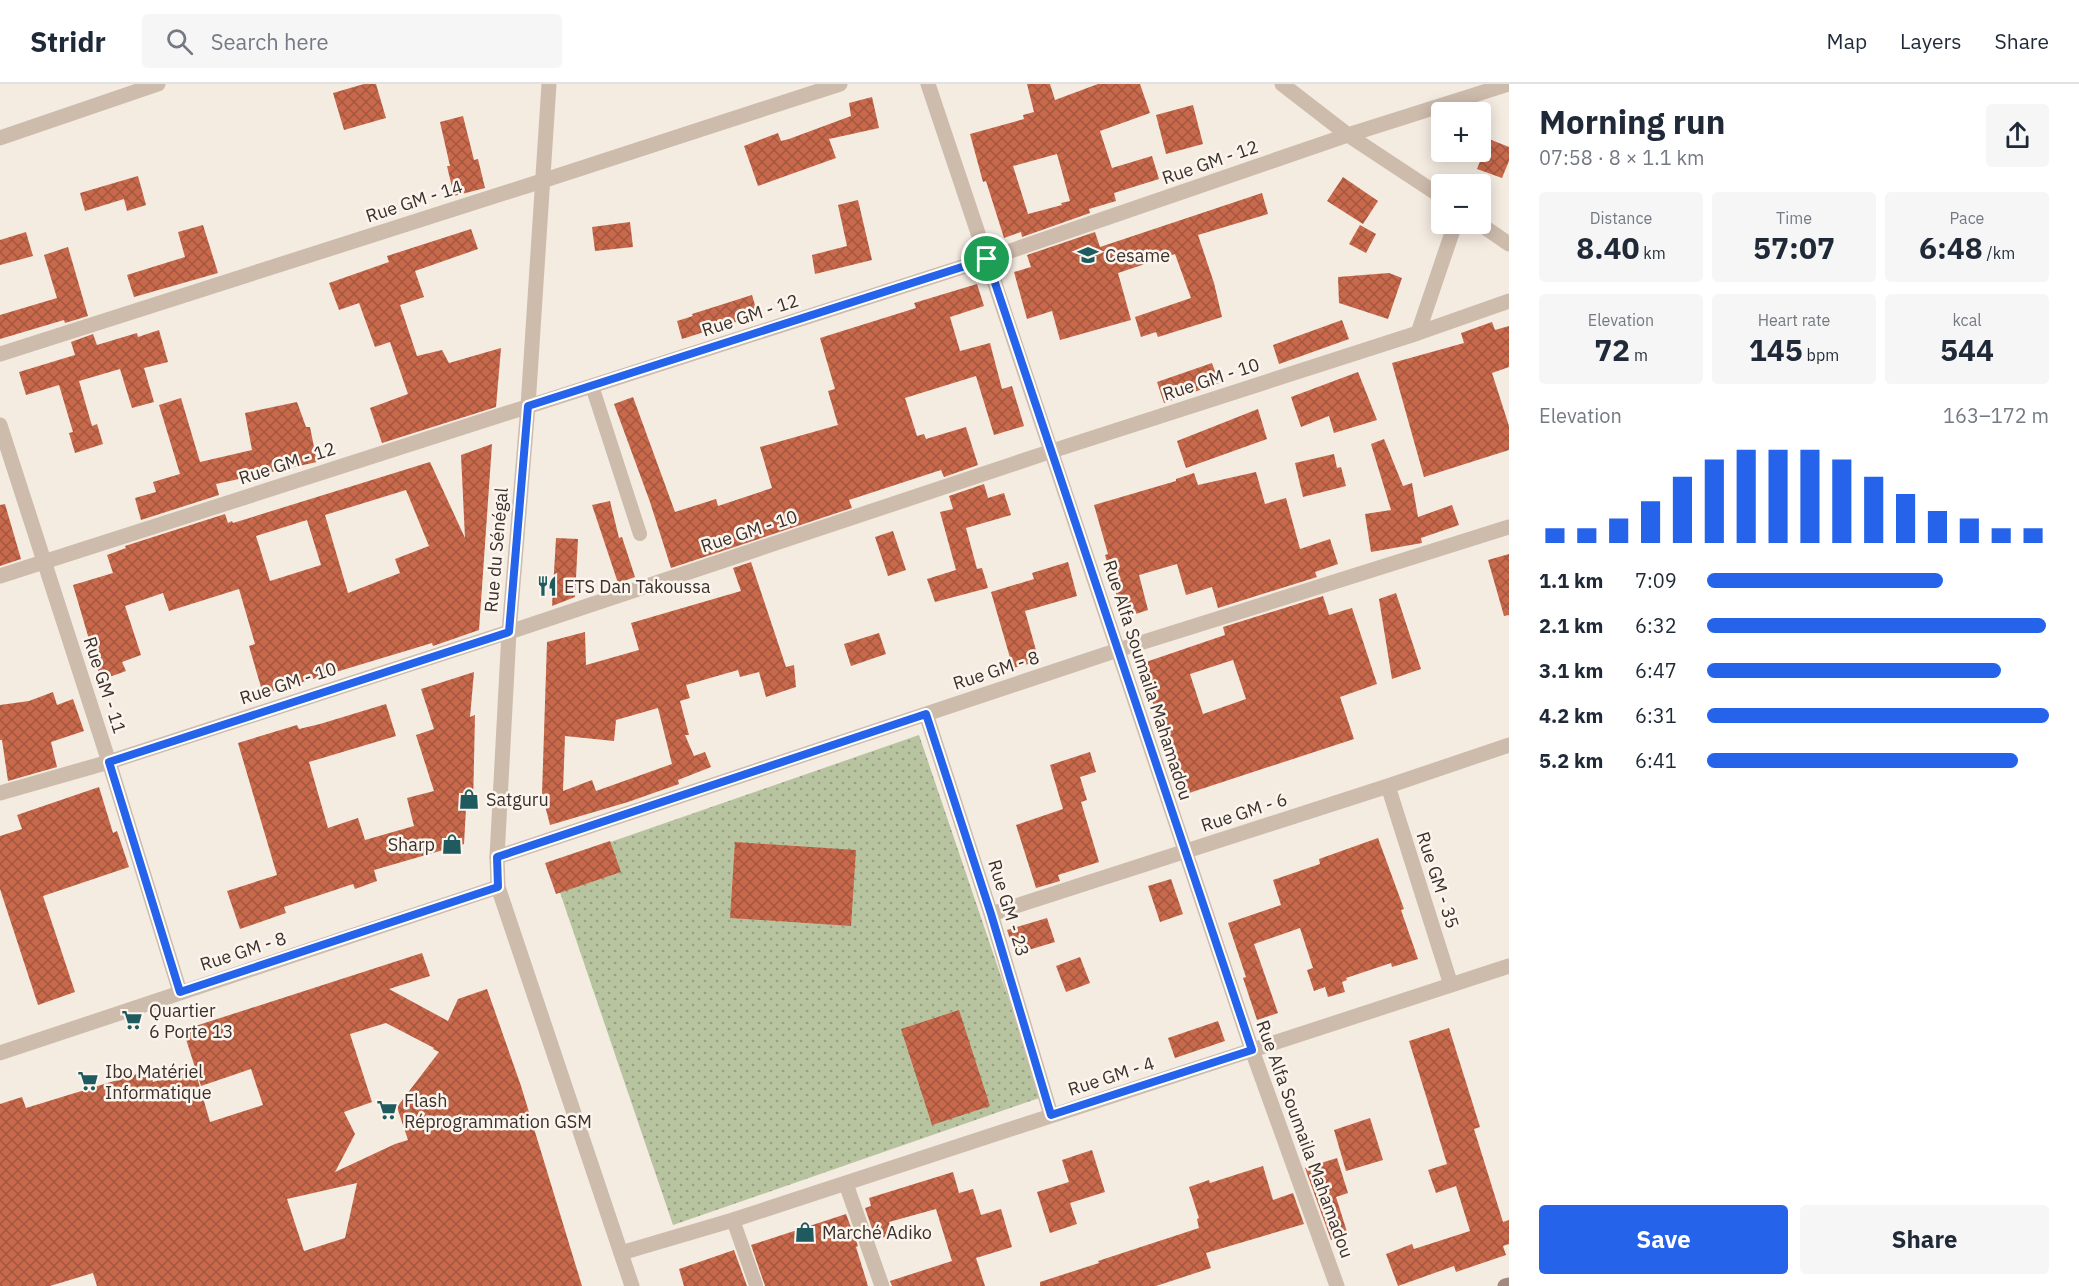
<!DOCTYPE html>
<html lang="en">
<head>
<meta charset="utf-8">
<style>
	:root { --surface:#fff; --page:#f6f6f7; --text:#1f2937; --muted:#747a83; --line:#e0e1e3; --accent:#2563eb }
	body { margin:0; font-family:"IBM Plex Sans",sans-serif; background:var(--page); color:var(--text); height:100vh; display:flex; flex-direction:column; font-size:22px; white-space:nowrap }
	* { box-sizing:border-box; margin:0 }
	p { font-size:20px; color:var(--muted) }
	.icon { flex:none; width:33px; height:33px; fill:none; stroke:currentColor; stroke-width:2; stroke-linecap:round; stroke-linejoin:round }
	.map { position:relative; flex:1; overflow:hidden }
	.drawer { display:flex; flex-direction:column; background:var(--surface); width:570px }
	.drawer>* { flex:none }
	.buttons { position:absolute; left:1431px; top:18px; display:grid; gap:12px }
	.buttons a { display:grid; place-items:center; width:60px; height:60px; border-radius:6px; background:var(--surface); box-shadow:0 3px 15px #0003; font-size:30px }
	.pin { position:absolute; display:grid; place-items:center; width:51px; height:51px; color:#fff; margin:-26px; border:3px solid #fff; border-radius:50%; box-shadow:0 2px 6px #0007 }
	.round { display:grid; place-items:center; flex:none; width:63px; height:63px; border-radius:6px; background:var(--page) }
	.summary { display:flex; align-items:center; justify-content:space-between; height:102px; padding:0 30px }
	h1 { font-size:33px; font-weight:700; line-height:45px }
	.metrics { display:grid; grid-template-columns:repeat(3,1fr); gap:9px; height:102px; padding:6px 30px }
	.metrics div { display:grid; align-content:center; border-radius:6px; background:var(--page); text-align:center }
	.metrics b { font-size:30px; font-weight:700 }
	.metrics small { font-size:16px; font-weight:400 }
	.metrics p { font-size:16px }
	.chart { height:168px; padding:12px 30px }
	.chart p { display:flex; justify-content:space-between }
	.chart svg { width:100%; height:108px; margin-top:6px; stroke:var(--accent); stroke-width:6 }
	.action { display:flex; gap:12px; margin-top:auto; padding:12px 30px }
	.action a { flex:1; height:69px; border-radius:6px; background:var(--accent); color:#fff; font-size:24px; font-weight:700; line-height:69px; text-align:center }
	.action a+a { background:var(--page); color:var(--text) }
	ul { padding:0 30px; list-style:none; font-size:20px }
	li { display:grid; grid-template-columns:96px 72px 1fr; align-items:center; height:45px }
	li i { height:15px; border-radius:8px; background:var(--accent) }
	header { display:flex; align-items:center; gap:36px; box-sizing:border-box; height:84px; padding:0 30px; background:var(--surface); border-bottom:2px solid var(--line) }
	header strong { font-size:28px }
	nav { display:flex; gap:33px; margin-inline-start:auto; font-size:21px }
	.search { width:420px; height:54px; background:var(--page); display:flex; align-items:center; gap:15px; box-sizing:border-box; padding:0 21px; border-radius:6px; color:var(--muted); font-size:22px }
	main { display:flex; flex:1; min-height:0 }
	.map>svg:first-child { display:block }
	.green { fill:url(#green-dots) }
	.building { fill:url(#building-cross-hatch); fill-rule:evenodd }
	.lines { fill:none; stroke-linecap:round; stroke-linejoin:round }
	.service { stroke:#cdbbac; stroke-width:14 }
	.minor { stroke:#cdbbac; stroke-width:15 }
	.tertiary { stroke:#cdbbac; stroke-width:15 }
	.secondary { stroke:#a18a7d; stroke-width:15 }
	.route-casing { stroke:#fff; stroke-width:12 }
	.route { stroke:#2563eb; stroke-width:8 }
	.labels { text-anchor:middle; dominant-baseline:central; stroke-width:5; stroke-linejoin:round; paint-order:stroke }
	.street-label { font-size:18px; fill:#3b302b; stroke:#fbf5ee }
	.poi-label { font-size:18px; fill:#3b302b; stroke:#fbf5ee; text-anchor:start }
</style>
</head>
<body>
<header>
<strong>Stridr</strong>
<div class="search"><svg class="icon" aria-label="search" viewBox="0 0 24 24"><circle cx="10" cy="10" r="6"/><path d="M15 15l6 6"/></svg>Search here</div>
<nav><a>Map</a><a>Layers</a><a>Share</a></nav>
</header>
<main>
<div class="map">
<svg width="1509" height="1202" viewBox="0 0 1509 1202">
	<defs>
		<pattern id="green-dots" width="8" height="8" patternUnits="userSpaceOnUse" patternTransform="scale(1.5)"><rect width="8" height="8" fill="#b8c4a0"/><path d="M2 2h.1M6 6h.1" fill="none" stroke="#97a083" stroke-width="1.8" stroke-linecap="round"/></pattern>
		<pattern id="building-cross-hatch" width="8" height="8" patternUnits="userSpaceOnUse" patternTransform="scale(1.5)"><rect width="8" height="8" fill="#c8694b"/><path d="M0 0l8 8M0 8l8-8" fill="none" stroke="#a4573f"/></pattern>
	</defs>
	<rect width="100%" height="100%" fill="#f4ebe1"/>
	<path class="green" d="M919 651 1042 1013 673 1141 550 779Z"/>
	<path class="building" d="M364 0H376L386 34 344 46 333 9Z
		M1027 0H1050L1055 16 1098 0H1140L1150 29 1100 47 1112 84 1152 72 1159 95 1114 109 1116 117 1089 125 1090 129 1022 153 1021 148 1004 154 986 97 983 98 970 50 1024 35 1023 31 1034 28ZM1057 70 1070 117 1061 119 1062 121 1028 130 1013 82Z
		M872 13 879 44 829 55 836 74 758 102 744 62 778 49 781 57 789 55 851 32 849 19Z
		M1193 21 1203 60 1166 70 1156 31Z
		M463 32 474 76 478 75 485 104 454 112 447 82H450L440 38Z
		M1489 55 1509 63V77L1502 94 1477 85Z
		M138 92 146 121 127 127 124 115 85 127 80 109Z
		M1343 93 1378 117 1363 140 1327 117Z
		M1262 109 1268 130 1198 151 1214 199 1222 233 1158 253 1156 248 1141 253 1135 233 1191 214 1175 170 1118 189 1131 236 1060 256 1052 227 1027 235 1014 188 1031 183 1027 171 1095 148 1100 163Z
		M858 116 872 176 815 190 812 171 847 162 838 121Z
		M630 138 633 163 595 167 592 143Z
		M203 141 218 189 134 213 127 191 185 173 178 148Z
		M1360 141 1376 150 1366 169 1349 160Z
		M471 145 478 165 415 187 424 213 400 221 417 272 442 266 449 279 501 264 496 323 382 359 370 324 408 310 390 258 375 263 359 219 339 226 329 199 389 178 387 172Z
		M26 148 33 172 0 181V156Z
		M68 163 88 232 65 239 64 236 0 255V231L57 214 44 171Z
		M1389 189 1402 194 1388 235 1339 219 1338 193Z
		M977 200 984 222 950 233 960 267 990 259 1002 305 1012 302 1024 342 994 351 976 292 905 314 917 352 924 350 926 355 966 343 978 381 944 393 941 386 849 416 852 424 671 484 650 418 614 320 633 313 675 428 716 415 718 422 772 404 760 363 838 341 828 307 835 305 820 254 916 224 914 219Z
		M752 211 758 231 682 255 677 237 693 232 692 230Z
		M1342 236 1349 255 1279 280 1273 261Z
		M1492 238 1495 246 1509 242V283L1492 289 1509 342V366L1424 393 1392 279 1464 259 1461 249Z
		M159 246 168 278 144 284 154 318 132 324 120 285 79 297 92 342 97 340 103 360 75 369 69 349 73 348 59 301 26 311 19 288 75 271 71 258 93 250 97 261 137 249 138 253Z
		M1212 279 1219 299 1164 319 1157 298Z
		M1358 288 1377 336 1334 349 1329 332 1301 343 1291 313Z
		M181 314 200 378 252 366 245 329 297 318 306 343H310L317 378 216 400 219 411 141 436 135 414 156 408 153 398 180 390 159 321Z
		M1258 325 1267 355 1186 384 1177 357Z
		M1384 355 1403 402 1412 399 1418 433 1452 421 1459 441 1421 454 1422 459 1371 468 1365 430 1391 426 1371 360Z
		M492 360 479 546 433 562 432 559 263 610 249 562 255 560 239 505 169 527 163 509 125 522 141 571 122 578 126 587 101 596 73 501 113 489 107 471 126 464 125 462 225 430 228 439 232 437 233 439 430 378 465 454 461 371ZM406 406 429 462 395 475 400 489 348 509 325 431ZM307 436 321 481 270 497 256 452Z
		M1334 370 1337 384 1341 383 1346 402 1303 413 1295 379Z
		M1256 388 1265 420 1286 414 1300 465 1330 455 1338 480 1315 488 1317 493 1218 524 1212 503 1186 511 1177 480 1139 491 1148 526 1123 534 1105 471 1108 470 1094 421 1176 397V395L1194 389 1198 401Z
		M984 400 988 414 1004 409 1011 431 966 444 977 485 982 484 988 504 935 518 927 495 956 486 940 428 953 425 949 412Z
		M610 417 619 454 622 453 635 493 618 499 592 421Z
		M5 420 21 475 0 482V421Z
		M893 447 906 486 888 492 875 453Z
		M556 454 578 455 575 513 552 522Z
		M1509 470V531L1504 532 1488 476Z
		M751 478 786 583 794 581 796 603 766 613 759 588 740 593 738 586 686 601 690 614 680 617 689 651H685L694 672 705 668 711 683 678 696 679 700 628 718 550 741 542 710 547 558 585 548 586 581 639 566 631 539 741 507 733 484ZM658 624 672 680 596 707 592 696 563 707 565 652 614 657 616 636Z
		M1068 478 1077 512 1025 527 1039 577 1013 584 991 508 1034 495 1032 489Z
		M1396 509 1421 585 1392 595 1379 515Z
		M1323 512 1329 531 1352 524 1377 600 1340 613 1354 655 1180 712 1170 681 1173 680 1140 580 1225 551 1223 543ZM1233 576 1246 615 1203 630 1190 590Z
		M879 549 886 570 851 582 844 560Z
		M474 588 470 633 475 631 473 722 466 724 464 760 374 786 377 797 355 805 353 800 284 823 286 829 240 845 227 807 277 791 238 659 297 641 299 645 320 640 386 620 396 652 309 678 328 744 358 734 365 756 414 742 407 714 434 707 416 651 434 645 421 605Z
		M53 608 57 621 73 615 84 647 51 658 57 683 8 697 2 656H0V621L29 617Z
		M1090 668 1096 688 1080 693 1087 716 1081 718 1099 778 1058 791 1060 797 1036 804 1016 741 1063 725 1050 681Z
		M99 703 113 749 117 747 129 783 43 812 75 908 38 921 0 805V752L22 745 17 731Z
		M1378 754 1404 825 1401 826 1418 875 1392 883 1391 879 1346 894 1347 896 1342 898 1345 908 1328 913 1325 903 1314 907 1307 886 1313 884 1300 844 1254 860 1278 929 1257 936 1243 894 1246 893 1228 839 1281 821 1273 796 1320 780 1319 775Z
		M610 757 621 788 556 810 545 779Z
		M735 758 856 766 851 842 730 834Z
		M1171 795 1183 830 1160 838 1148 802Z
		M1047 834 1055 858 1015 870 1007 846Z
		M422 869 430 892 389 905 448 937 458 915 487 905 521 1002 582 1202H97L93 1189 50 1202H0V1020L22 1013 26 1024 150 986 153 998 195 986 210 1038 263 1021 251 985 201 1002 183 946ZM386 939 434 964 433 965 439 968 397 1023 408 1056 395 1060 335 1088 355 1050 344 1028 372 1018 350 950ZM357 1099 345 1154 304 1167 287 1115Z
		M1080 873 1090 899 1066 908 1056 882Z
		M959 926 990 1022 932 1041 901 945Z
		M1218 937 1225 957 1175 974 1168 954Z
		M1449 944 1480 1043 1474 1045 1503 1138 1509 1136V1160L1503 1162 1506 1171 1456 1188 1454 1182 1398 1202 1386 1170 1412 1160 1414 1165 1470 1147 1456 1102 1436 1109 1428 1086 1447 1080 1409 957Z
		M1370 1034 1383 1076 1346 1087 1334 1046Z
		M1092 1066 1105 1108 1070 1119 1077 1140 1050 1149 1037 1108 1069 1098 1062 1076Z
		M1337 1074 1348 1109 1336 1113 1348 1151 1331 1156 1305 1084Z
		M1263 1082 1273 1116 1293 1109 1304 1140 1206 1169 1211 1184 1156 1202H1040V1198L1099 1179 1098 1177 1199 1144 1197 1135 1199 1134 1189 1103 1209 1096 1210 1099Z
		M953 1088 959 1109 973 1105 981 1131 1001 1125 1012 1163 976 1174 985 1202H892L890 1197 952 1177 936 1125 889 1138 893 1150 876 1156 865 1124 871 1122 869 1114Z
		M846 1130 858 1162 856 1163 868 1202H765L751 1161Z
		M734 1166 747 1202H684L679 1185Z"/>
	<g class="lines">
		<path class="service" d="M592 302 640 450
			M733 1136 756 1201"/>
		<path class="minor" d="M928 0 1252 966 1337 1202
			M0 54 158 0
			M1418 249 1455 140
			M0 270 542 97 840 0
			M0 341 109 678 180 908
			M0 492 987 175 1348 51 1509 0
			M926 630 991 830 1051 1031
			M1388 702 1451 901
			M0 709 109 678 509 548 1052 367 1418 249 1509 217
			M497 773 1118 566 1509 443
			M991 830 1388 702 1509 661
			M846 1100 882 1202
			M621 1169 733 1136 1509 882"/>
		<path class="tertiary" d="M549 0 528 322 509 548 497 773 498 803 632 1202
			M1282 0 1348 51 1442 113
			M1480 140 1509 160
			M0 969 498 803"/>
		<path class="secondary" d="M1505 1202 1509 1201"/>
	</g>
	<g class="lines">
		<g class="route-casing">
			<path id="route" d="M987 175 1252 966 1051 1031 991 830 926 630 497 773 498 803 180 908 109 678 509 548 528 322Z"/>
		</g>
		<use href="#route" class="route"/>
	</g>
	<defs>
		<g id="university-bare" transform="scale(1.62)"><path d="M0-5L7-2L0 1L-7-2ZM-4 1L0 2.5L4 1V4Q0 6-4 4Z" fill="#1f5a5e" stroke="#fbf5ee" stroke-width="2.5" paint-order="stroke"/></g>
		<g id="restaurant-bare" transform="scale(1.62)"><path d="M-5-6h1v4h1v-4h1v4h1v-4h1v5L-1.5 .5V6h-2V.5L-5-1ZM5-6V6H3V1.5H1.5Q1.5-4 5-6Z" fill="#1f5a5e" stroke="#fbf5ee" stroke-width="2.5" paint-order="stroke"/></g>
		<g id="shop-bare" transform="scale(1.62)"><path d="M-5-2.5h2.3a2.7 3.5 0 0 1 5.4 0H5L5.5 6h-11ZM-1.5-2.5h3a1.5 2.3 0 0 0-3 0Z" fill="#1f5a5e" stroke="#fbf5ee" stroke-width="2.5" paint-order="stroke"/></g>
		<g id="supermarket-bare" transform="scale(1.62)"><path d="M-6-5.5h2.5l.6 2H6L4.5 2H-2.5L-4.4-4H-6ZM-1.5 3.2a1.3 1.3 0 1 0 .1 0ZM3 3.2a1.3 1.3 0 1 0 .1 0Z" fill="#1f5a5e" stroke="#fbf5ee" stroke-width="2.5" paint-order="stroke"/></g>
	</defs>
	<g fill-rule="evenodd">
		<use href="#university-bare" x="1088" y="171"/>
		<use href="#restaurant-bare" x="547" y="502"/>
		<use href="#shop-bare" x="469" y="715"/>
		<use href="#shop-bare" x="452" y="760"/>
		<use href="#supermarket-bare" x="132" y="936"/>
		<use href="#supermarket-bare" x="88" y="997"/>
		<use href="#supermarket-bare" x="387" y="1026"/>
		<use href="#shop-bare" x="805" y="1148"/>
	</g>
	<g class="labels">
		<g class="street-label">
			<text transform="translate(1210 78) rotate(-19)">Rue GM - 12</text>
			<text transform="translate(414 117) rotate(-18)">Rue GM - 14</text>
			<text transform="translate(750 231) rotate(-18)">Rue GM - 12</text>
			<text transform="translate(1211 295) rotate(-18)">Rue GM - 10</text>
			<text transform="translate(287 379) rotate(-18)">Rue GM - 12</text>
			<text transform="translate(749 447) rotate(-18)">Rue GM - 10</text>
			<text transform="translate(496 466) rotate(-85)">Rue du Sénégal</text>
			<text transform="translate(996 586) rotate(-18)">Rue GM - 8</text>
			<text transform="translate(1148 596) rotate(72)">Rue Alfa Soumaila Mahamadou</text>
			<text transform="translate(288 599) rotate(-18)">Rue GM - 10</text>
			<text transform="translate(105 601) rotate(72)">Rue GM - 11</text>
			<text transform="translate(1244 728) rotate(-18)">Rue GM - 6</text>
			<text transform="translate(1438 796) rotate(72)">Rue GM - 35</text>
			<text transform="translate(1009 824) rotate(73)">Rue GM - 23</text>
			<text transform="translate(243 867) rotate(-18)">Rue GM - 8</text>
			<text transform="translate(1111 992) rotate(-18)">Rue GM - 4</text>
			<text transform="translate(1305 1055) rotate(70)">Rue Alfa Soumaila Mahamadou</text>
		</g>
		<g class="poi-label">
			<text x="1105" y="171">Cesame</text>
			<text x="564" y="502">ETS Dan Takoussa</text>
			<text x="486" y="715">Satguru</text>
			<text x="435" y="760" text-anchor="end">Sharp</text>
			<text x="149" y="926">Quartier<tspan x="149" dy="21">6 Porte 13</tspan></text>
			<text x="105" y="987">Ibo Matériel<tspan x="105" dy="21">Informatique</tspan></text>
			<text x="404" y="1016">Flash<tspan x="404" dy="21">Réprogrammation GSM</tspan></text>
			<text x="822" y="1148">Marché Adiko</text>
		</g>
	</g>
</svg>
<div class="buttons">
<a>+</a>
<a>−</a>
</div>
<div class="pin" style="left:987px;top:175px;background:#1e9e55"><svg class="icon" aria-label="arrive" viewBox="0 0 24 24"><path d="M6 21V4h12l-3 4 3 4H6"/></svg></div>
</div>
<section class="drawer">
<div class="summary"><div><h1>Morning run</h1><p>07:58 · 8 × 1.1 km</p></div><a class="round"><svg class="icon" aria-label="share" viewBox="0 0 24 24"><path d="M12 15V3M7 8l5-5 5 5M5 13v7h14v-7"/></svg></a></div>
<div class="metrics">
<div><p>Distance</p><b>8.40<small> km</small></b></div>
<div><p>Time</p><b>57:07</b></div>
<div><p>Pace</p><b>6:48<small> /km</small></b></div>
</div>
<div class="metrics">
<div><p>Elevation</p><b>72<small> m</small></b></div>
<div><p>Heart rate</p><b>145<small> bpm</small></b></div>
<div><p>kcal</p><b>544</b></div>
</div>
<div class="chart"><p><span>Elevation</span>163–172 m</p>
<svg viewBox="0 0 160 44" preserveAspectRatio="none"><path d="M5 44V38M15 44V38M25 44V34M35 44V27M45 44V17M55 44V10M65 44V6M75 44V6M85 44V6M95 44V10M105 44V17M115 44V24M125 44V31M135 44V34M145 44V38M155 44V38"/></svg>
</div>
<ul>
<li><b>1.1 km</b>7:09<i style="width:69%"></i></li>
<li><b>2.1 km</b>6:32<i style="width:99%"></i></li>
<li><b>3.1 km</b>6:47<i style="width:86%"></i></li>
<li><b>4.2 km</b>6:31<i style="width:100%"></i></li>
<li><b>5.2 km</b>6:41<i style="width:91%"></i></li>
</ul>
<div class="action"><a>Save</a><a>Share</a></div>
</section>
</main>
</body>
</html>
